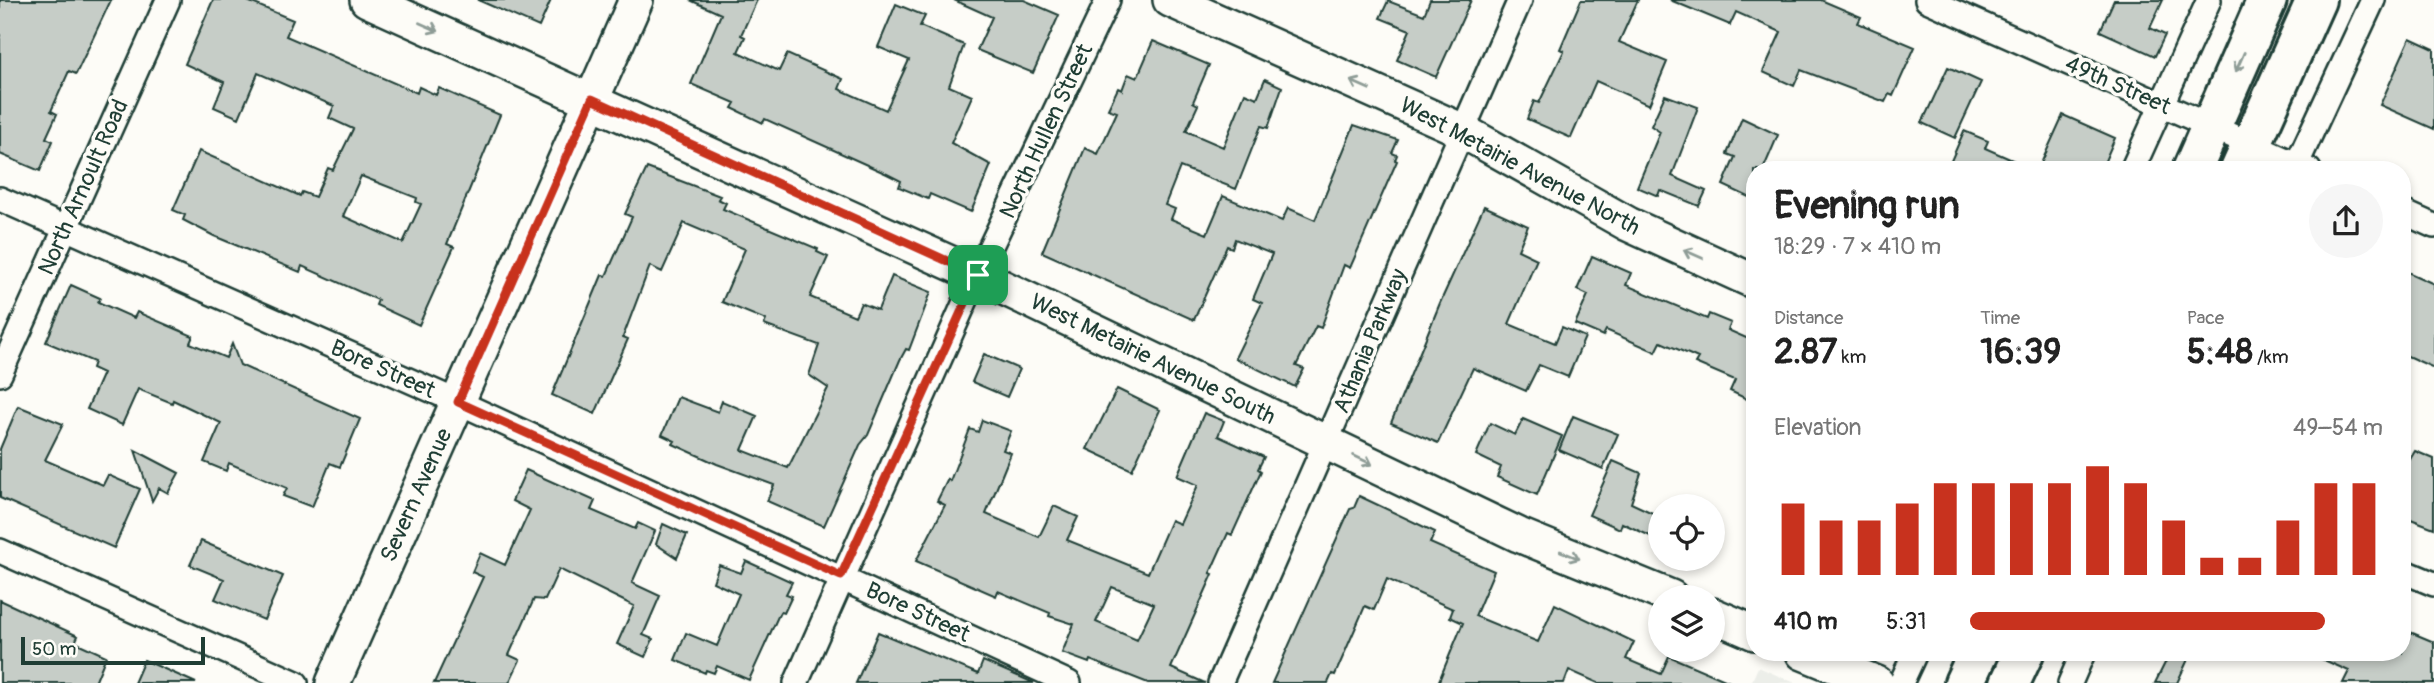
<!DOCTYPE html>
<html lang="en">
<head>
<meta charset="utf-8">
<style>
	:root { --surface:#fff; --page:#f6f6f6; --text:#222; --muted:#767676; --accent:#c8321e }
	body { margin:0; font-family:Pangolin,sans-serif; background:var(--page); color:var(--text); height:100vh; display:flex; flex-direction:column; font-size:26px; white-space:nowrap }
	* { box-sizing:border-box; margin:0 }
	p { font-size:23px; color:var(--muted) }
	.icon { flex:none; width:38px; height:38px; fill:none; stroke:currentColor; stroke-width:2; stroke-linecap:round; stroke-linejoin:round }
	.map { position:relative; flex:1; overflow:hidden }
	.drawer { position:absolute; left:1746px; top:161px; width:665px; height:500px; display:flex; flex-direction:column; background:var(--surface); border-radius:28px; box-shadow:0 4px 10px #0003 }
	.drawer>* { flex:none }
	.fabs { position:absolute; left:1648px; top:494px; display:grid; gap:14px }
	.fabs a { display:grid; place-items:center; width:77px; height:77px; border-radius:50%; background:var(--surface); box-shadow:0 4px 10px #0003; font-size:35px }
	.scale { position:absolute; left:21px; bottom:18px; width:184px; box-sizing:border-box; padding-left:7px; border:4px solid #1f3d34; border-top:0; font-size:19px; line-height:24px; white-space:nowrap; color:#1f3d34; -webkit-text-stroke:5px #fdfcf7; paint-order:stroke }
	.pin { position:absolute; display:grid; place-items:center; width:60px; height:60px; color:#fff; margin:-30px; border-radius:14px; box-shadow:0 4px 10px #0006 }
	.round { display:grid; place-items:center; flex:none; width:74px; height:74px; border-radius:37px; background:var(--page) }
	.overview { display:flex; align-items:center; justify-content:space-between; height:119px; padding:0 28px }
	h1 { font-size:38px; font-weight:700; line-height:52px }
	.metrics { display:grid; grid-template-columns:repeat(3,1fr); gap:10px; height:119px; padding:7px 28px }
	.metrics div { display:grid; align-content:center }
	.metrics b { font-size:35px; font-weight:700 }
	.metrics small { font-size:19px; font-weight:400 }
	.metrics p { font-size:19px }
	.chart { height:196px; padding:14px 28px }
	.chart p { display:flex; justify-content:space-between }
	.chart svg { width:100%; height:126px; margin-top:7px; stroke:var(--accent); stroke-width:6 }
	ul { padding:0 28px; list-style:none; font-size:23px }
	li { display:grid; grid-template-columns:112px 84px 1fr; align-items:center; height:52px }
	li i { height:18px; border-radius:9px; background:var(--accent) }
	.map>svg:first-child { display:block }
	.built { fill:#eceee9 }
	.building { fill:#c6cdc7; stroke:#1f3d34; stroke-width:2; fill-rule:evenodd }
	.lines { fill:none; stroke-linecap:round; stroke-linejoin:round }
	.street-casing { stroke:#1f3d34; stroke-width:28 }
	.secondary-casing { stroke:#1f3d34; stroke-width:38 }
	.highway-casing { stroke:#1f3d34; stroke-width:44 }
	.street { stroke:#fdfcf7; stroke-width:23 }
	.secondary { stroke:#fdfcf7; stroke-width:33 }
	.highway { stroke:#fdfcf7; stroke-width:38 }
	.oneway { stroke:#8e9c96 }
	.route-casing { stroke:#fff; stroke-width:14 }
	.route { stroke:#c8321e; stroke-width:9 }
	.labels { text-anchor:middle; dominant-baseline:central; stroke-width:7; stroke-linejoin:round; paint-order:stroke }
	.street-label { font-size:23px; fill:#1f3d34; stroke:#fdfcf7 }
</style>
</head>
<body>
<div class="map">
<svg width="2434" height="683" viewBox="0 0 2434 683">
	<rect width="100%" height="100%" fill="#fdfcf7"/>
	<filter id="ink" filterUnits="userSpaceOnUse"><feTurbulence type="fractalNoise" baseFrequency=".0143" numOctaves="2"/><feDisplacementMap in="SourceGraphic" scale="14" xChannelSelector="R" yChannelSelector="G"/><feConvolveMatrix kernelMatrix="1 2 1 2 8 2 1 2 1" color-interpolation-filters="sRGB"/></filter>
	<g filter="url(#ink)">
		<path class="built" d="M1758 667 1795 683H1751Z"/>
		<path class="building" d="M0 0H111L76 74 69 71 51 111 57 114 46 138 53 141 40 171 0 154Z
			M213 0H245L293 20 286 36 417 93 419 87 436 95 439 88 500 115 447 244 454 247 419 325 376 305 378 300 302 266 300 272 214 236 183 220 185 215 173 210 199 151 300 196 302 192 315 197 328 168 333 170 353 129 329 118 334 106 258 73 239 118 214 107 224 82 185 64ZM361 176 417 198 416 202 421 204 403 243 343 216Z
			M478 0H551L539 27Z
			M690 0H757L741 35 745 37 738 52 779 71 787 54 843 79 839 89 886 110 909 60 878 47 896 4 925 16 920 26 964 45 949 86 972 96 951 143 991 165 971 212 930 194 928 199 899 187 901 181 887 174 765 119 763 123 732 108 735 103 691 84 721 14Z
			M954 0H1024L1059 15 1033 73 977 50 992 17Z
			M1430 0H1471L1436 77 1397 60 1410 30 1380 18 1388 1 1424 15Z
			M1581 0H1638L1619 42 1667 62 1649 105 1596 81 1571 138 1527 119 1534 101 1539 103 1564 51 1560 49Z
			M1670 0H1821L1861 17 1858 23 1915 47 1893 96 1889 94 1885 102 1801 70 1794 86 1763 72 1781 32 1736 12 1730 25Z
			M2114 0H2163L2150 28 2165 35 2155 56 2100 31Z
			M2410 38 2434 49V129L2380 105Z
			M1153 41 1209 65 1193 102 1198 105 1186 131 1223 147 1245 93 1257 98 1265 79 1282 87 1268 128 1261 126 1236 189 1180 167 1165 205 1175 209 1171 219 1207 234 1223 196 1282 221 1288 208 1315 220 1354 125 1398 140 1392 153 1397 155 1395 160 1397 161 1350 268 1344 265 1321 328 1316 326 1296 366 1304 369 1295 387 1235 358 1262 303 1253 299 1272 254 1235 239 1232 248 1227 246 1194 320 1042 252 1085 148 1098 154 1117 112 1108 109 1118 88 1122 90 1128 74 1137 78Z
			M1948 67 1981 82 1955 138 1922 123Z
			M1665 95 1698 107 1672 176 1706 191 1699 206 1660 190 1658 196 1637 187 1660 132 1651 126Z
			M2063 115 2115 138 2101 170H2038Z
			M1742 118 1778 135 1763 170H1755V200L1723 185 1735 157 1727 154Z
			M1964 131 1988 141 1985 148 2035 170H1947Z
			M647 168 720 196 718 199 726 203 723 209 818 249 817 252 828 257 810 297 855 316 861 303 878 310 892 276 931 292 909 350 906 349 900 360 868 435 860 445 824 526 767 501 774 485 717 464 673 444 675 441 662 435 678 397 718 412 722 401 757 416 742 450 788 468 828 388 809 375 819 345 764 325 766 320 722 302 745 249 684 223 662 272 650 266 623 337 628 339 595 414 552 395 602 275 606 276 632 217 625 214Z
			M1484 206 1528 226 1518 250 1537 259 1509 324 1555 343 1562 327 1585 337 1568 377 1539 365 1526 391 1473 368 1438 443 1391 423 1440 303Z
			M1592 256 1631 273 1626 285 1707 319 1709 314 1731 323 1728 330 1753 341 1755 337V403L1730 391 1735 380 1695 363 1698 358 1661 342 1656 352 1606 330 1603 336 1575 324 1588 295 1577 290Z
			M2403 270 2434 284V368L2403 354Z
			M71 285 100 298 98 302 134 318 137 312 193 336 190 343 226 358 232 344 240 365 360 419 340 467 330 463 312 507 283 496 287 488 229 463 226 471 204 462 221 423 173 400 172 403 138 389 122 425 87 409 103 373 92 368 94 362 46 342Z
			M984 354 1019 369 1007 397 972 382Z
			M1117 389 1160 410 1132 470 1087 449Z
			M18 406 63 424 45 460 103 485 108 475 140 489 114 548 0 498V449Z
			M1204 413 1224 421 1218 436 1264 457 1258 469 1261 471 1232 535 1228 533 1210 573 1213 574 1171 668 1205 683H1148L1090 660 1089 663 1062 653 1074 624 1049 616 1050 613 998 591 996 596 916 561 945 505 937 501 948 479 950 481 970 429 978 432 982 420 1011 431 1003 450 1011 453 986 514 1039 537 1054 506 1078 517 1067 540 1148 573 1171 520 1180 524 1198 485 1177 476ZM1112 587 1154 604 1137 640 1096 622Z
			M1573 416 1618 434 1603 469 1559 450Z
			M1523 419 1562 436 1537 495 1497 477 1501 467 1476 455 1490 423 1515 435Z
			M135 450 179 473 168 493 159 488 152 501Z
			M2415 451 2434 459V528L2403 516V471Z
			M1613 461 1641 473 1631 503 1661 517V541L1622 523 1620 529 1589 515Z
			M526 470 595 501 591 510 635 529 638 523 655 531 632 583 660 596 643 635 653 639 645 657 617 644 634 606 559 569 545 600 534 599 509 655 520 660 509 683H434L483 577 472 572 480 553 505 565 530 510 512 501Z
			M1359 496 1435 532 1430 543 1494 571 1475 616 1538 642 1555 604 1634 642 1626 659 1661 674 1669 656 1732 683H1598L1569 670 1564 683H1438L1463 623 1450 617 1453 609 1387 579 1374 610 1365 606 1335 675 1332 674 1328 683H1272L1350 509 1354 508Z
			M663 524 687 535 677 558 656 544Z
			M201 541 283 576 264 620 215 599 224 579 190 565Z
			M746 561 792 582 786 594 792 596 784 613 780 612 749 680 717 666 714 673 706 670 705 673 675 660 686 633 717 646 739 594 713 582 719 565 741 573Z
			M0 600 78 636 75 642 106 656 95 683H0Z
			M2403 629 2434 642V683H2343L2349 671 2308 653H2403Z
			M878 632 978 674 983 661 1034 683H856Z
			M2170 653H2191L2177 683H2155Z
			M144 660 196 683H134Z"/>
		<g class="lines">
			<g class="street-casing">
				<path id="street" d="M1927 0 2309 170
					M2132 170 2209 0
					M2294 170 2373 0
					M0 199 458 402 1069 683
					M2403 212 2434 226
					M0 374 168 0
					M0 551 296 683
					M2403 571 2434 584
					M796 683 977 275 1108 0
					M1220 683 1520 0
					M1901 683 1915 653
					M2070 683 2083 653"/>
			</g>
			<g class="secondary-casing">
				<path id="secondary" d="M367 0 977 275 1519 535 1671 597
					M1170 0 1461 130 1628 224 1755 282
					M1713 615 1755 633
					M1803 653 1877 683
					M333 683 636 0"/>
			</g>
			<g class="highway-casing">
				<path id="highway" d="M2192 170 2267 0
					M2240 170 2316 0
					M1964 683 1978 653
					M2010 683 2024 653"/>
			</g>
			<use href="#street" class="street"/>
			<use href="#secondary" class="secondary"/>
			<use href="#highway" class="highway"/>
		</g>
		<defs><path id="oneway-shaft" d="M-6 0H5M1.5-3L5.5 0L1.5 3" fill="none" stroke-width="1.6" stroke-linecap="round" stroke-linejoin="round" transform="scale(1.75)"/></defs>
		<g class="oneway">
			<use href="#oneway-shaft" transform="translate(429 27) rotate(24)"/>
			<use href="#oneway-shaft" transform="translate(2240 62) rotate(114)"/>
			<use href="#oneway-shaft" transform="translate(1360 85) rotate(-156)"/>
			<use href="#oneway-shaft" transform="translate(1693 254) rotate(-156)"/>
			<use href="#oneway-shaft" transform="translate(1363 460) rotate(26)"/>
			<use href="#oneway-shaft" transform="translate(1570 555) rotate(22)"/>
		</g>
	</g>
	<g class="lines" filter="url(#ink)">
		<g class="route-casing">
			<path id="route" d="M592 99 978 275 841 576 458 402Z"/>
		</g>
		<use href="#route" class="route"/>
	</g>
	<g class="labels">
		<g class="street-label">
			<text transform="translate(2118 85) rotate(24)">49th Street</text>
			<text transform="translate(1046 131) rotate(-65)">North Hullen Street</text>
			<text transform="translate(1520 166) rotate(28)">West Metairie Avenue North</text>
			<text transform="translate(83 187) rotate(-66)">North Arnoult Road</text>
			<text transform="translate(1370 341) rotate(-67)">Athania Parkway</text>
			<text transform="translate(1153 359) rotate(26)">West Metairie Avenue South</text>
			<text transform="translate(383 369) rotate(24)">Bore Street</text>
			<text transform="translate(416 495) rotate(-66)">Severn Avenue</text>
			<text transform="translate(918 612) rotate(25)">Bore Street</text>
		</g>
	</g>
</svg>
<div class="fabs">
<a><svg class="icon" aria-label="locate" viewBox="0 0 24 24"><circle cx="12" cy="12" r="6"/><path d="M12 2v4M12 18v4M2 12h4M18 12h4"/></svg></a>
<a><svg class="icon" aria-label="layers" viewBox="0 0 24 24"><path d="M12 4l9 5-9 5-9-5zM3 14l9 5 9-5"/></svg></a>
</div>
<div class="scale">50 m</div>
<div class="pin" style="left:978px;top:275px;background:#1e9e55"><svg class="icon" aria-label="arrive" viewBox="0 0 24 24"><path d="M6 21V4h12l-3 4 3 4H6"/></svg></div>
<section class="drawer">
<div class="overview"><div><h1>Evening run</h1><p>18:29 · 7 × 410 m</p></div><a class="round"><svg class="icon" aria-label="share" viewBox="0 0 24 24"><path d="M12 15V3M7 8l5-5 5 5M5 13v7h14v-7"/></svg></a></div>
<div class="metrics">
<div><p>Distance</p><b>2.87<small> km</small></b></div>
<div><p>Time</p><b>16:39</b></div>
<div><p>Pace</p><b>5:48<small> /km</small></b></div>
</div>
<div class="chart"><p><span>Elevation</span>49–54 m</p>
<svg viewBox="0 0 160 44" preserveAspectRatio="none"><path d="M5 44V19M15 44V25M25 44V25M35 44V19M45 44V12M55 44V12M65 44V12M75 44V12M85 44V6M95 44V12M105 44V25M115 44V38M125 44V38M135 44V25M145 44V12M155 44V12"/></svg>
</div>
<ul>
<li><b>410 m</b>5:31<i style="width:86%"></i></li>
</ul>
</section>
</div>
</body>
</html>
